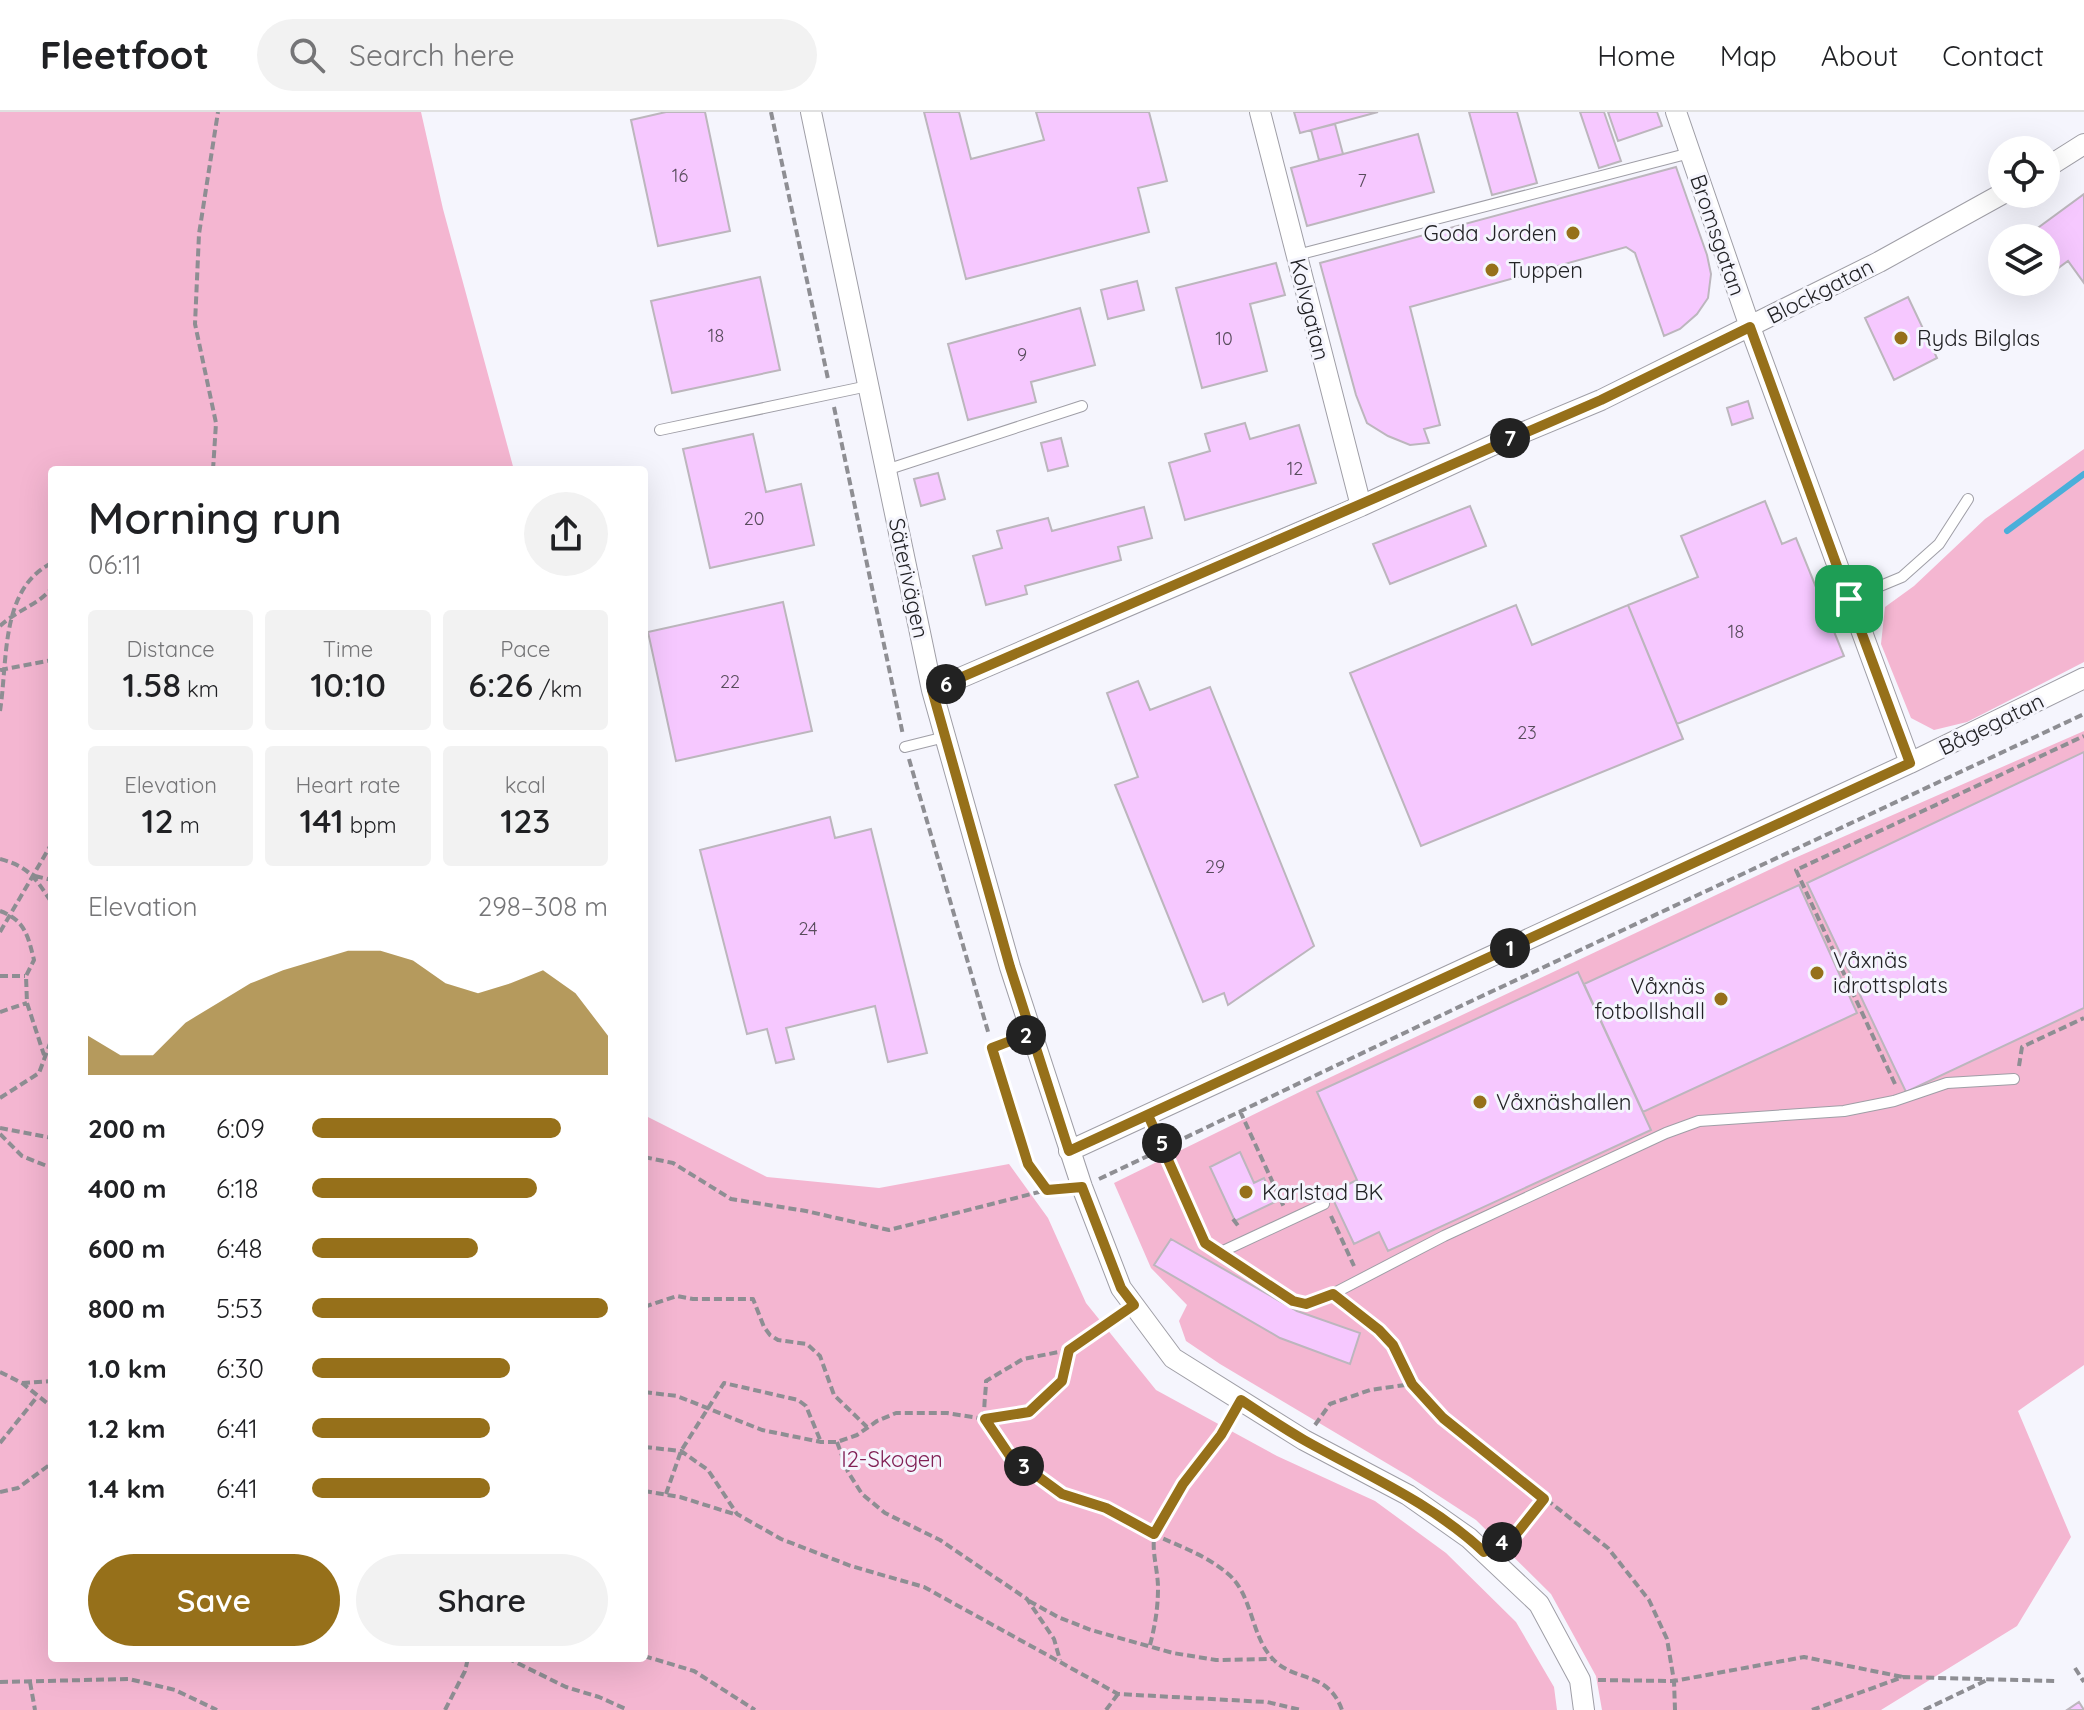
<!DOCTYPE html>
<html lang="en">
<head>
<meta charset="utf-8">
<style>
	:root { --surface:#fff; --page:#f2f2f2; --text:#202124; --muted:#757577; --line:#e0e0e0; --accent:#96701a }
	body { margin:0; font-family:Quicksand,sans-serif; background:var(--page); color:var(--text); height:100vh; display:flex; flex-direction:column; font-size:30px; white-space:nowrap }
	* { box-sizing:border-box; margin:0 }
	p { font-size:26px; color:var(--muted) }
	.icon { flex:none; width:44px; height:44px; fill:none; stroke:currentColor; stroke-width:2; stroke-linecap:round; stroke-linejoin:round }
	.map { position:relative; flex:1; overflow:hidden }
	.side { position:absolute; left:48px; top:354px; width:600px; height:1196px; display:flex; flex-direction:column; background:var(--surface); border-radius:8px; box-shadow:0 8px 32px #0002 }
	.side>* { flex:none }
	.fabs { position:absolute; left:1988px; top:24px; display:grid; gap:16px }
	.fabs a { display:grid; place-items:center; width:72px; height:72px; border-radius:50%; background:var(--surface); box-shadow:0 8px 32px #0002; font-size:40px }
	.pin { position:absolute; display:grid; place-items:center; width:68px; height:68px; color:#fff; margin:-34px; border-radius:16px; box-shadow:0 4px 12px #0006 }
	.km { position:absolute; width:40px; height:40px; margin:-20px; border-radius:50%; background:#222; color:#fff; font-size:22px; line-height:40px; text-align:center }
	.round { display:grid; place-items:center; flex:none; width:84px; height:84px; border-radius:42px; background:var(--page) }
	.summary { display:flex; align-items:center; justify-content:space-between; height:136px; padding:0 40px }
	h1 { font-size:44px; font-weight:600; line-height:60px }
	.metrics { display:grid; grid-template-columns:repeat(3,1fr); gap:12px; height:136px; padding:8px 40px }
	.metrics div { display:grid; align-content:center; border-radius:8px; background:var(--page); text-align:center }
	.metrics b { font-size:34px; font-weight:600 }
	.metrics small { font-size:22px; font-weight:400 }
	.metrics p { font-size:22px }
	.chart { height:224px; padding:16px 40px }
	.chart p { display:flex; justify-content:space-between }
	.chart svg { width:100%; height:144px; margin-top:8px; fill:var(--accent); opacity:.7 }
	.primary-button { display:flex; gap:16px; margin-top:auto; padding:16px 40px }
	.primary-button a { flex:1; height:92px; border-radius:48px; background:var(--accent); color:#fff; font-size:32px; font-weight:600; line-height:92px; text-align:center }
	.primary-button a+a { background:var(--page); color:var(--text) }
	ul { padding:0 40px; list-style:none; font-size:26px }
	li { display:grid; grid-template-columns:128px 96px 1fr; align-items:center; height:60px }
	li i { height:20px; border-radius:10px; background:var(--accent) }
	header { display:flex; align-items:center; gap:48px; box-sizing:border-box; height:112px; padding:0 40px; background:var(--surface); border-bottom:2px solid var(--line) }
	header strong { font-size:38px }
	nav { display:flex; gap:44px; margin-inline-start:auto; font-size:28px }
	.search { width:560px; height:72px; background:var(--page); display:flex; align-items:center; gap:20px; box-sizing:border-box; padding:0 28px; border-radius:44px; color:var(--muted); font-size:30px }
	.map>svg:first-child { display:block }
	.green { fill:#f4b6d1 }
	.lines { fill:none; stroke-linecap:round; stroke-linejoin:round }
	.stream { stroke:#4aafda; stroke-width:6 }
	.building { fill:#f6c8ff; stroke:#bcb6bd; stroke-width:2 }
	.service-casing { stroke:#9f9ea6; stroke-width:12 }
	.minor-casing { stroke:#9f9ea6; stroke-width:22 }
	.path { stroke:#8e8e93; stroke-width:4; stroke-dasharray:8 4; stroke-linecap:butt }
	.service { stroke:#fff; stroke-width:10 }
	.minor { stroke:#fff; stroke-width:20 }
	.route-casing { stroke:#fff; stroke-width:16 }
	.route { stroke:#96701a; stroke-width:10 }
	.poi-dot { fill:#96701a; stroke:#f5f5fd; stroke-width:3 }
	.labels { text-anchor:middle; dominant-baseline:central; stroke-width:6; stroke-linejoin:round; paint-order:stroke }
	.number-label { font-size:18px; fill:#584c5c }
	.poi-label { font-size:22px; fill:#232326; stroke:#f5f5fd; text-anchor:start }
	.street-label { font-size:22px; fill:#232326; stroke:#f5f5fd }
	.park-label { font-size:22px; fill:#812055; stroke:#f5f5fd }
</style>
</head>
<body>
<header>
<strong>Fleetfoot</strong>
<div class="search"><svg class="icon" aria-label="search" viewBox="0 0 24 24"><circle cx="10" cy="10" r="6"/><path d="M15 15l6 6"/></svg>Search here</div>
<nav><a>Home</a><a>Map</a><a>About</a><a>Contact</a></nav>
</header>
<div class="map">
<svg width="2084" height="1598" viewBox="0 0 2084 1598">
	<rect width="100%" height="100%" fill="#f5f5fd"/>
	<path class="green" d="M0 0H421L443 97 514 358H52V1546H644V1003L767 1065 879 1076 1009 1052 1048 1106 1086 1191 1156 1278 1277 1344 1375 1389 1446 1441 1516 1510 1554 1575 1557 1598H0Z
		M2084 337V550L1967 610 1934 618 1911 606 1881 532 1885 495 1914 474 1985 407Z
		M2084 619V1253L2018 1299 2071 1425 2017 1514 1881 1598H1602L1596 1564 1551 1482 1476 1408 1410 1365 1220 1252 1186 1229 1179 1209 1187 1193 1151 1156 1114 1071 1314 973 1788 749Z"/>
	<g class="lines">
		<path class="stream" d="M2007 419 2084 362"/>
	</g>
	<path class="building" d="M666 0H705L730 119 658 134 631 8Z
		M924 0H959L971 47 1044 28 1036 0H1149L1167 69 1138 76 1149 120 966 167Z
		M1294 0H1378L1300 21Z
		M1469 0H1517L1537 71 1492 83Z
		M1580 0H1604L1621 49 1599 56Z
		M1608 0H1657L1662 14 1618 29Z
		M1335 12 1343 42 1319 48 1311 18Z
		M1418 22 1434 80 1307 114 1291 56Z
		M1676 55 1707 143 1711 162 1708 186 1697 202 1680 217 1664 224 1635 141 1626 135 1410 195 1440 313 1424 317 1429 331 1410 333 1388 324 1367 311 1356 283 1320 151Z
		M2084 82V171L2068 149 2046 165V126H2041L2035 118Z
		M1276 151 1285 183 1250 192 1267 259 1202 276 1176 176Z
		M760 165 780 258 672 281 651 189Z
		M1137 169 1144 198 1108 207 1101 178Z
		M1908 185 1937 246 1894 268 1865 206Z
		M1080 196 1095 253 1031 270 1036 290 968 308 948 232Z
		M1748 289 1753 306 1732 313 1727 296Z
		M1245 311 1250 327 1299 313 1316 371 1185 408 1169 351 1210 339 1205 322Z
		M753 322 766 380 801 372 814 433 710 456 683 337Z
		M1061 326 1068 354 1048 359 1041 331Z
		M938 361 945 387 921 394 914 367Z
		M1765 389 1782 432 1796 426 1844 544 1677 612 1628 493 1698 465 1681 424Z
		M1470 394 1486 434 1390 472 1373 432Z
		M1144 395 1152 426 1118 435 1121 448 1025 474 1027 482 986 493 973 444 1002 436 997 419 1048 406 1052 419Z
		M783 490 812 619 676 649 648 520Z
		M1516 493 1532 533 1628 493 1683 627 1421 734 1350 561Z
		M1138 569 1150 598 1210 575 1314 834 1228 893 1224 881 1203 890 1115 673 1138 665 1107 581Z
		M2084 640V896L1906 980 1807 771Z
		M830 705 835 726 871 717 927 941 888 950 875 894 786 916 794 947 776 951 767 917 747 922 700 738Z
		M1799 773 1857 901 1643 1000 1584 872Z
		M1578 860 1651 1018 1388 1139 1379 1120 1354 1132 1330 1081 1357 1068 1317 980Z
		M1240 1040 1254 1071 1264 1066 1275 1090 1235 1109 1210 1055Z
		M1171 1127 1297 1199 1360 1221 1350 1252 1280 1226 1154 1153Z
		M2079 1590 2084 1598H2067Z"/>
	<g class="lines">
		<g class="service-casing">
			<path id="service" d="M1297 143 1690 41
				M660 318 868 274
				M886 358 1082 294
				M1849 487 1902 465 1939 432 1968 387
				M905 635 945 625
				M992 936 1031 921
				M1148 1003 1205 1131 1293 1189 1306 1192 1321 1188 1444 1124 1666 1021 1699 1009 1844 999 1894 989 1947 971 2014 967
				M1221 1140 1324 1092"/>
		</g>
		<g class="minor-casing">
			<path id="minor" d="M811 0 932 578 1010 855 1082 1075 1121 1176 1173 1246 1304 1328 1408 1383 1469 1426 1539 1492 1580 1568 1584 1598
				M1260 0 1361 394
				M1676 0 1750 215 1910 651
				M2046 56 2084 32
				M932 578 1361 394 1493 333 1601 288 1879 150 2002 82
				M1069 1039 1910 651 2084 566"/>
		</g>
		<path class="path" d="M771 0 828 267
			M834 295 903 623
			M213 358 216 311 195 212 199 122 218 0
			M0 514C17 498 38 493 52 476
			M0 558 52 548
			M0 599C8 548 0 476 52 451
			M909 647 989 923
			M0 747C30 755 35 766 52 791
			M35 764 52 768
			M0 799C25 808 28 824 34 848L26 864 27 891 44 943
			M0 820 52 731
			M0 864H25
			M0 900 27 891
			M997 951 1028 1052 1047 1078 1064 1077
			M2019 954 2022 935 2084 906
			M1895 972 1796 758 2084 624
			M0 986 39 961 52 926
			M1240 999 1284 1095
			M0 1016 52 1026
			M0 1022 22 1044 52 1056
			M1174 1031 1465 892 2084 602
			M644 1045 673 1051 731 1087 806 1099 889 1118 1047 1078
			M1099 1067 1152 1042
			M1331 1104 1354 1154
			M1233 1107 1239 1115
			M1346 1193 1393 1233 1412 1272
			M644 1195 677 1184 693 1187H753L764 1215 770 1223 778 1228 807 1232 820 1244 834 1283 867 1315
			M1069 1238 1023 1247 986 1269C986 1281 983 1295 985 1306 991 1330 1041 1371 1062 1382 1074 1388 1090 1391 1103 1395 1120 1401 1135 1413 1151 1421 1178 1434 1204 1442 1227 1461 1253 1482 1250 1522 1272 1546 1294 1571 1328 1558 1342 1598
			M0 1260 22 1271 52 1295
			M22 1271 52 1269
			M644 1280 677 1284 762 1318 821 1330H837L857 1323 877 1309 896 1301H947L985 1307 1029 1300 1062 1269 1069 1238 1117 1205
			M1315 1313 1330 1292 1370 1278 1412 1272 1443 1306 1608 1436 1649 1488 1667 1527 1674 1569 1675 1598
			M837 1330 848 1360 862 1382 885 1401 940 1428 1027 1487 1054 1527 1060 1548
			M0 1331 37 1285
			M644 1335 681 1339 708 1358 737 1402 781 1427 851 1454 924 1475 1118 1582 1267 1590 1301 1598
			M644 1379 680 1385 734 1402
			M0 1380 18 1376 52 1351
			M666 1382 681 1339 724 1271 798 1288 806 1294 821 1330
			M1501 1430 1517 1421 1544 1387
			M1029 1489 1058 1505 1091 1518 1173 1541 1216 1548 1272 1547
			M1150 1533C1155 1514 1158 1496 1158 1476 1158 1455 1149 1434 1157 1413L1231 1305
			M644 1544 694 1559 755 1598
			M507 1546 566 1575 599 1585 628 1598
			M2075 1556 2084 1570
			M1598 1568 1674 1569 1804 1545 1903 1565
			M0 1570 129 1567 175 1578 217 1598
			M30 1570 35 1598
			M445 1598 465 1559 468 1546
			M1106 1598 1118 1582
			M1812 1598 1903 1565 2056 1569
			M1924 1598 1987 1568"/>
		<use href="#service" class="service"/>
		<use href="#minor" class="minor"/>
	</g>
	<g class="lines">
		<g class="route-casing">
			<path id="route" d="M1849 487 1910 651 1069 1039 1031 921 992 936 1028 1052 1047 1078 1082 1075 1121 1176 1134 1193 1069 1238 1062 1269 1029 1300 985 1307 1010 1344 1062 1382 1106 1396 1154 1422 1183 1372 1221 1323 1241 1288C1262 1302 1283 1316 1304 1328 1366 1363 1432 1391 1484 1440L1517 1421 1544 1387 1443 1306 1412 1272 1393 1233 1379 1218 1333 1182 1306 1192 1293 1189 1205 1131 1148 1003 1069 1039 1010 855 932 578 1601 288 1750 215 1849 487"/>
		</g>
		<use href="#route" class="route"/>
	</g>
	<g class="poi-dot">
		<circle cx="1573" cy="121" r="8"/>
		<circle cx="1492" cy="158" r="8"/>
		<circle cx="1901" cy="226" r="8"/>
		<circle cx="1817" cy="861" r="8"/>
		<circle cx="1721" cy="887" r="8"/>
		<circle cx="1480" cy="990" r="8"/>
		<circle cx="1246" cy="1080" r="8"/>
	</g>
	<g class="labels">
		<g class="number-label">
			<text x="680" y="63">16</text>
			<text x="1362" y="68">7</text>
			<text x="716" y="223">18</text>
			<text x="1224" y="226">10</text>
			<text x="1022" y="242">9</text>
			<text x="1295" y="356">12</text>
			<text x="754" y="406">20</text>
			<text x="1736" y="519">18</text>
			<text x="730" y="569">22</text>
			<text x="1527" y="620">23</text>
			<text x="1215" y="754">29</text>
			<text x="808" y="816">24</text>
		</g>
		<g class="poi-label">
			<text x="1557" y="121" text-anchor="end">Goda Jorden</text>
			<text x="1508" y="158">Tuppen</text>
			<text x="1917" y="226">Ryds Bilglas</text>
			<text x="1833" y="848">Våxnäs<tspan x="1833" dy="25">idrottsplats</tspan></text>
			<text x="1705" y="874" text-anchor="end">Våxnäs<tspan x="1705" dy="25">fotbollshall</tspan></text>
			<text x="1496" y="990">Våxnäshallen</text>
			<text x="1262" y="1080">Karlstad BK</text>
		</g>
		<g class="street-label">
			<text transform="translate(1718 123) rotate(71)">Bromsgatan</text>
			<text transform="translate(1820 179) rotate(-27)">Blockgatan</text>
			<text transform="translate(1310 197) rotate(76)">Kolvgatan</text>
			<text transform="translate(909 466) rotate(78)">Säterivägen</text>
			<text transform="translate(1991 612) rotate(-26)">Bågegatan</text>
		</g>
		<g class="park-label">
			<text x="892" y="1347">I2-Skogen</text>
		</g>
	</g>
</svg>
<div class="fabs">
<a><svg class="icon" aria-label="locate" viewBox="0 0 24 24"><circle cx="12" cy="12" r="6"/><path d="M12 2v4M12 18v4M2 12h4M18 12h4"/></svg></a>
<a><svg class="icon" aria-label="layers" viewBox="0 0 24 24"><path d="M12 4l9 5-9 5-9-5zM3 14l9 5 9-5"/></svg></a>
</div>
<div class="pin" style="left:1849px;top:487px;background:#1e9e55"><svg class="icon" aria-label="arrive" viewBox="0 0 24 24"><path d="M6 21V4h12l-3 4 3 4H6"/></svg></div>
<b class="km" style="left:1510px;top:836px">1</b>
<b class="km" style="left:1026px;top:923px">2</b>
<b class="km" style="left:1024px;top:1354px">3</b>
<b class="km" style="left:1502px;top:1430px">4</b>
<b class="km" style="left:1162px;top:1031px">5</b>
<b class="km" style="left:946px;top:572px">6</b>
<b class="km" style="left:1510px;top:326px">7</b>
<section class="side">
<div class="summary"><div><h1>Morning run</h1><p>06:11</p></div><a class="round"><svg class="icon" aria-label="share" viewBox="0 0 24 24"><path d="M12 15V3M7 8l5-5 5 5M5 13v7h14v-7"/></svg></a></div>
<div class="metrics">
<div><p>Distance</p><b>1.58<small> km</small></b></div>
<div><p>Time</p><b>10:10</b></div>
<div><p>Pace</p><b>6:26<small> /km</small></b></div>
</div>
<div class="metrics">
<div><p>Elevation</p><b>12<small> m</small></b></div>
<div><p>Heart rate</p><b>141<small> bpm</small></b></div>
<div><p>kcal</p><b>123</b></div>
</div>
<div class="chart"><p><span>Elevation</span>298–308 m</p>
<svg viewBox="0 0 160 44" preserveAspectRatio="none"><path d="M0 44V32L10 38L20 38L30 28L40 22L50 16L60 12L70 9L80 6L90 6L100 9L110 16L120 19L130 16L140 12L150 19L160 32V44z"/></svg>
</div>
<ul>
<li><b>200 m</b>6:09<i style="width:84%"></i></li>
<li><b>400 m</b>6:18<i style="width:76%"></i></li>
<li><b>600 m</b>6:48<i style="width:56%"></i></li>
<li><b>800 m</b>5:53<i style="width:100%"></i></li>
<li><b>1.0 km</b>6:30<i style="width:67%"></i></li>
<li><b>1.2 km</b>6:41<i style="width:60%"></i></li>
<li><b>1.4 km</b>6:41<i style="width:60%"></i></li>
</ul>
<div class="primary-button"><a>Save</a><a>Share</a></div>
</section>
</div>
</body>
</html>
